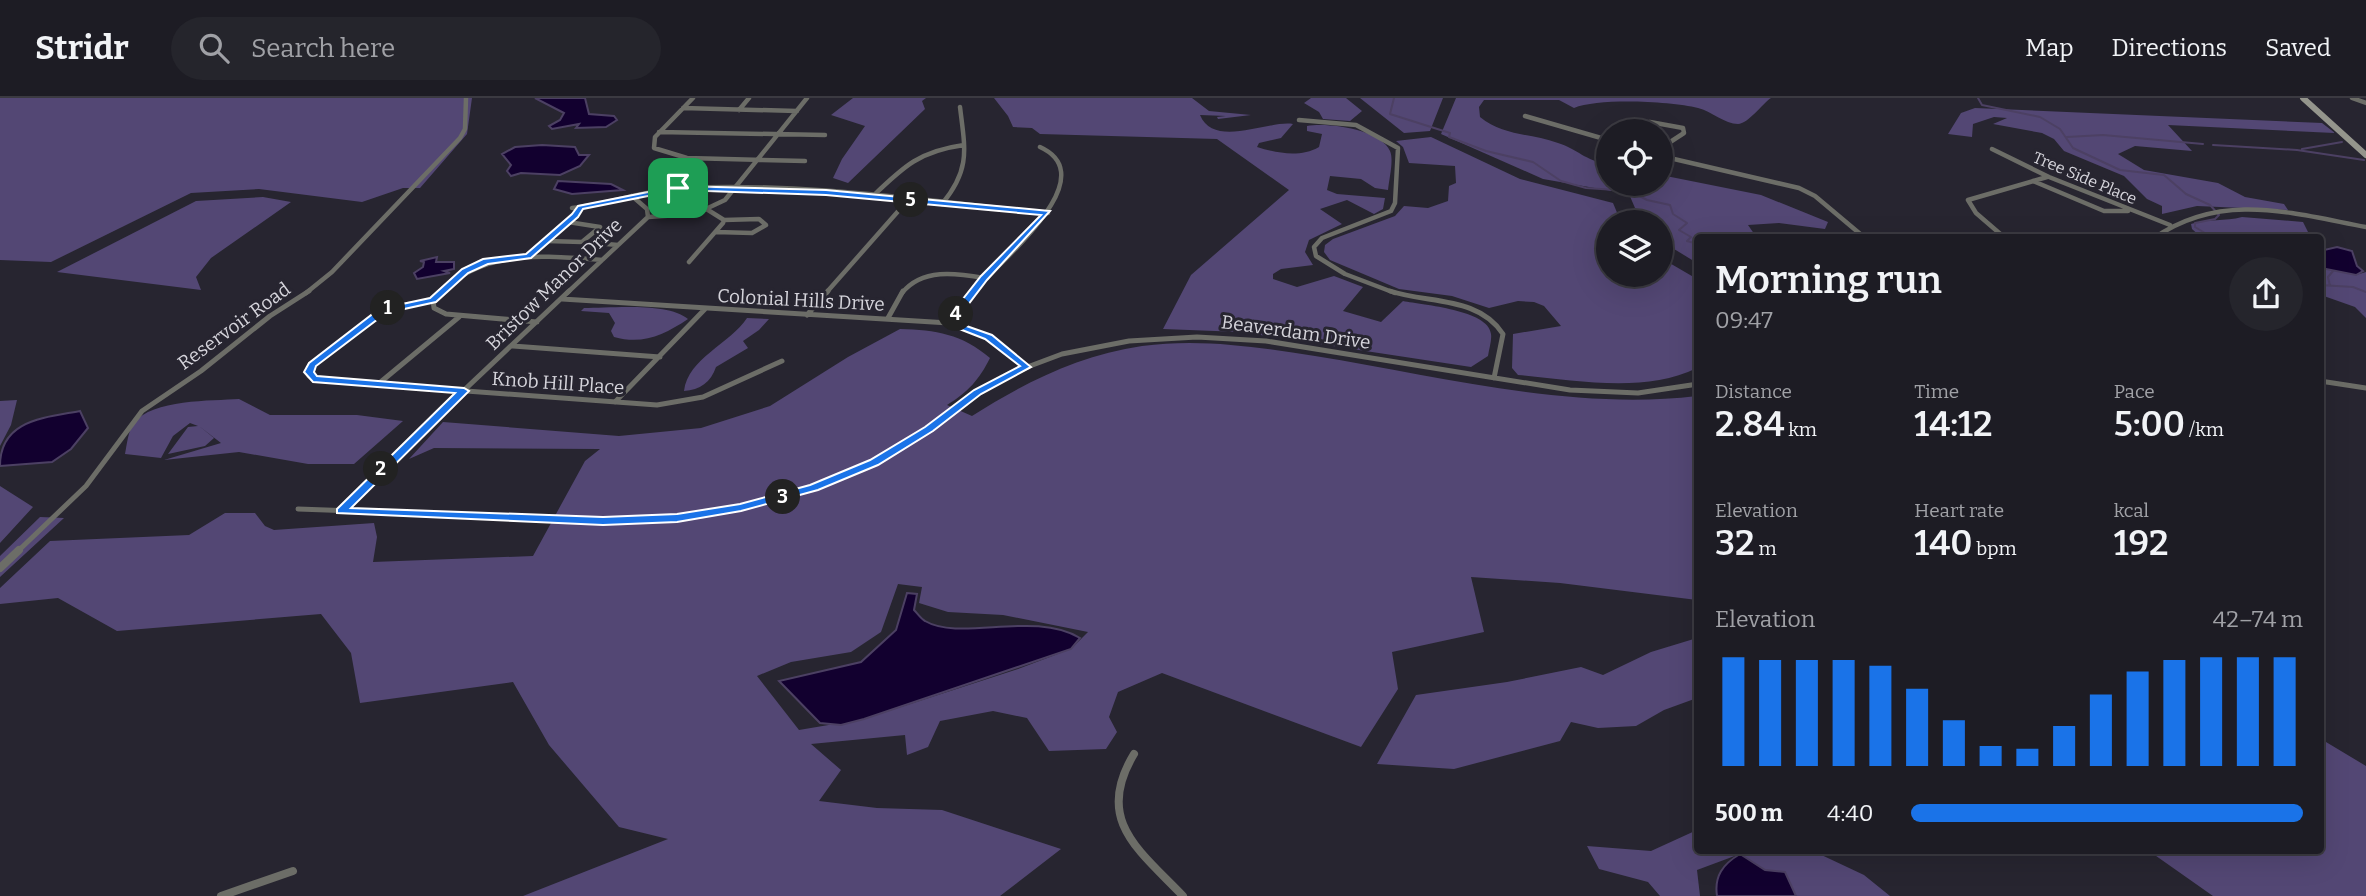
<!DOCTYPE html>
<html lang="en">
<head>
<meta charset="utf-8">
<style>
	:root { --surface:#1d1c24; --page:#25252c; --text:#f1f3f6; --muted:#a0a1a6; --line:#3b3a41; --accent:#1a73e8 }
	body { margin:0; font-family:Bitter,serif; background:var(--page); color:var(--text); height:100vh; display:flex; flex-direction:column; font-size:26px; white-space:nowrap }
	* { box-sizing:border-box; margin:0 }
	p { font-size:23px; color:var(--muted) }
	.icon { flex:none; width:38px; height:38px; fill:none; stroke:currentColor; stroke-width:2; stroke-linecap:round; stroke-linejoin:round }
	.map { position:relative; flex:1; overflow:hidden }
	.side { position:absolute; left:1694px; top:136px; width:630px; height:620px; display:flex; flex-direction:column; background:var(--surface); border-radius:7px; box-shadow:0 7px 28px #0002,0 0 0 2px var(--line) }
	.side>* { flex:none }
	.tools { position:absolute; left:1596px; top:21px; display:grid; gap:14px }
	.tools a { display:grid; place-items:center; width:77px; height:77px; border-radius:50%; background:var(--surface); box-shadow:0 7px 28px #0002,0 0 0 2px var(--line); font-size:35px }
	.pin { position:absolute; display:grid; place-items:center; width:60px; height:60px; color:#fff; margin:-30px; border-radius:14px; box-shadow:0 4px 10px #0006 }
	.km { position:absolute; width:35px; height:35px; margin:-18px; border-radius:50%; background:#222; color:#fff; font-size:19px; line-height:35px; text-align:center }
	.round { display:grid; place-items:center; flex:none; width:74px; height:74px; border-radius:37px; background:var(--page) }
	.overview { display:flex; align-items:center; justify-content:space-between; height:119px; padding:0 21px }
	h1 { font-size:38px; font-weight:600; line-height:52px }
	.figures { display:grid; grid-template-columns:repeat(3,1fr); gap:10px; height:119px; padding:7px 21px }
	.figures div { display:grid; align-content:center }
	.figures b { font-size:35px; font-weight:600 }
	.figures small { font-size:19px; font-weight:400 }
	.figures p { font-size:19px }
	.chart { height:196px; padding:14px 21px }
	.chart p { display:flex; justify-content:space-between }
	.chart svg { width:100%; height:126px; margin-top:7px; stroke:var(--accent); stroke-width:6 }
	ul { padding:0 21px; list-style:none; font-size:23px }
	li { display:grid; grid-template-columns:112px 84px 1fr; align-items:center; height:52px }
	li i { height:18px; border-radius:9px; background:var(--accent) }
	header { display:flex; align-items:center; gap:42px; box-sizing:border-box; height:98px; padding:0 35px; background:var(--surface); border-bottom:2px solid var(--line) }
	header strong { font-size:33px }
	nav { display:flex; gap:38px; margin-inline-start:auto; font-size:24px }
	.search { width:490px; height:63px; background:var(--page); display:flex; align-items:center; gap:18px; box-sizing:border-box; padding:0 24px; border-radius:38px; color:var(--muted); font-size:26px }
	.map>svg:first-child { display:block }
	.green { fill:#534774; fill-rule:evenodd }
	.water { fill:#12002f; stroke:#4c4063; stroke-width:2 }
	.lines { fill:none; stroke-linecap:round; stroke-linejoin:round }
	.stream { stroke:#4c4063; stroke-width:2 }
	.minor-far2 { stroke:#6c6d67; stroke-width:4.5 }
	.minor-far1 { stroke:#6c6d67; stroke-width:5 }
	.minor { stroke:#6c6d67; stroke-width:8 }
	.secondary { stroke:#94958c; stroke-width:6 }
	.route { fill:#1a73e8; stroke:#fff; stroke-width:2; fill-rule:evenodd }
	.labels { text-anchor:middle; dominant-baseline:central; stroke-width:6; stroke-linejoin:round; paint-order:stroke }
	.far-street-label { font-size:16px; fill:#d5d4db; stroke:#272530 }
	.street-label { font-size:19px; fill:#d5d4db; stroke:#272530 }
</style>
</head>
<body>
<header>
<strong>Stridr</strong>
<div class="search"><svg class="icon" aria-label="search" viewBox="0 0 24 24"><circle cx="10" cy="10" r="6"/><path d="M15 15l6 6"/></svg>Search here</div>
<nav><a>Map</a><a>Directions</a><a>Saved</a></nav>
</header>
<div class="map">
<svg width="2366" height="798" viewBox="0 0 2366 798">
	<rect width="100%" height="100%" fill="#272530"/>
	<path class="green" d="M0 0H472L467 36 420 90H403L362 104 259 91 191 95 51 164 0 162Z
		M853 0H926L922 3 925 11 848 85 833 80 842 61 865 28 831 17Z
		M994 0H1192L1209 13 1251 17 1218 21 1217 19 1226 18 1200 17C1214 51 1268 22 1293 26L1281 40 1259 45 1257 49C1276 55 1300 60 1319 49L1322 36 1307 33V28C1327 24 1381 31 1390 53 1394 62 1389 81 1388 92L1375 90 1361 81 1330 78 1327 92 1337 96 1385 100 1383 111 1374 116 1347 102 1320 111 1342 126 1309 142 1305 154 1313 167 1281 171 1273 176V181L1297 189 1334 178 1363 189 1343 213 1381 224 1403 203C1423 207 1489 212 1491 236 1492 242 1489 251 1488 258L1471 269 1241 234 1163 231 1191 177 1289 92 1217 41 1040 36 1032 30 1013 29 1008 18Z
		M1311 0H1346L1362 13 1350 23 1323 21 1319 14 1304 5Z
		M1360 0H1443L1430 33 1404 35Z
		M1456 0H1771C1763 5 1748 26 1738 26 1725 26 1711 13 1698 10 1669 3 1598 0 1574 10L1559 2H1484L1479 9 1480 19C1503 38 1530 35 1558 45 1578 51 1585 63 1608 66V86H1661V77L1761 97 1828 124 1825 131 1779 125 1748 127 1757 140H1698L1697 165 1661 143V124H1641L1629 96 1543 81 1441 36Z
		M1975 10 2322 25 2335 35 2168 27 2192 53 2135 48 2118 56 2144 72 2218 85 2245 99 2284 106 2288 112 2197 108 2162 116V108L2147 101 2124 78 2064 53 2054 41 2042 35 1993 26 2007 20 1994 19 1973 26 1972 39 1948 36 1961 15Z
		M1431 39 1520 81 1613 105 1621 124H1608V177H1661V160L1697 181V270C1644 296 1575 282 1518 277L1512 270 1513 236 1561 228 1544 208 1534 204 1518 203 1489 210 1452 198 1399 191 1330 162 1324 154 1325 147 1333 141 1395 118 1404 108 1428 110 1448 103 1449 88 1456 85 1455 68 1409 65 1403 49 1396 43Z
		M263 99 291 104 211 160 196 179 201 192 57 174 196 103Z
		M2242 119 2303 124 2311 140H2202L2192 131 2191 126C2208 120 2225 124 2242 119Z
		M2321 170 2356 177 2366 174V220L2355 209 2321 197Z
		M584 210C611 210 668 204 688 221 664 237 643 247 614 239L611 233 615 225 609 215 581 213Z
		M747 220 769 221 759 232 743 243 748 250 716 269C711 284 700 292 684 293 688 260 730 246 747 220Z
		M900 231C936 232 962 236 990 260 979 282 968 294 947 307L972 318C1024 285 1079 257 1142 248 1201 240 1256 249 1315 258 1439 278 1571 313 1697 298V502L1560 485 1471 479 1484 534 1392 554 1398 591 1361 649 1162 575 1118 594 1109 619 1117 634 1106 651 1049 653 1027 620 993 613 940 623 928 649 907 657 905 637 811 646 841 672 819 703 877 710 942 712 1061 751 1000 798H523L668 741 619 729 549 647 513 584 360 605 351 555 321 516 117 533 58 500 0 506V490L50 443 189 437 225 415H255L265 428 274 432 374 425 377 439 373 464 533 458 585 363 600 351 434 350 409 361 443 324 619 338 701 330 770 308 848 259ZM898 486 922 489 919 505 948 514 1003 517 1088 534 1071 551 1018 571 864 621 799 632 757 578 791 564 851 554 881 534Z
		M239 301 270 317H357L403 323 354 366H308L239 354 164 362 221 345 199 328 214 340 205 348 168 356 188 329 198 328 190 325 173 338 161 360 125 356C127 346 128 333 134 325 152 301 212 303 239 301Z
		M17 302 11 327 0 348V303Z
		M0 388 33 409 0 445Z
		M40 419 64 420 0 479V458Z
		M1697 540V600L1664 612 1636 628 1598 630 1571 624 1560 643 1454 671 1377 666 1416 597 1507 584 1581 569 1603 577 1651 554Z
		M2321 641 2366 668V798H2213L2149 753 2320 752Z
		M1697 732 1698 752 1813 753 1864 777 1890 798H1796L1785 774 1765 772 1740 756 1697 772 1700 798H1660L1648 784 1599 771 1587 748 1651 753Z"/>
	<path class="water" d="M535 0H585L589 16 614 18 617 22 606 29 576 30 579 26 552 31 549 28 560 22 564 15Z
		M542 47 575 49 579 57H589L580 68 560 77 521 75 511 78 507 73 511 67 502 56 515 49Z
		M558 83 611 86 623 92 572 96 554 91Z
		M2337 149 2352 153 2357 168 2363 173 2356 177 2321 170 2324 152Z
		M437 159 436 164H454V171L444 173 450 175 417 181 414 175 423 169 424 164 420 163Z
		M80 313 88 330 71 351 52 364 0 368C0 322 43 320 80 313Z
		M907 495 917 496 914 512C917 515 921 521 925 523 961 544 1034 512 1080 540L1071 551 864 621 841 627 820 625 779 583 861 564 896 532Z
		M1740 756 1765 772 1785 774 1796 798H1717C1714 778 1723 766 1740 756Z"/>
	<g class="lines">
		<path class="stream" d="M1394 0 1390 16 1450 35 1449 39 1486 53 1533 64 1561 83 1586 90 1630 93 1647 102 1670 107 1673 116 1687 125 1679 132 1691 139 1687 143 1698 146
			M1978 0 1982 7 2040 19 2060 31 2073 50 2120 72 2164 77 2186 96 2210 107 2219 117 2215 121 2195 125V129L2213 140
			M2067 39 2103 37 2203 46
			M2213 47 2297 52 2364 62
			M2302 51 2342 44
			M2320 187 2353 189 2366 194
			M2330 188 2328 179 2333 173"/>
		<path class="minor-far2" d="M693 0 655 39 654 50 687 60 805 63
			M2352 0 2366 5
			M683 10 797 13
			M739 12 749 0
			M1525 18 1608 42
			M1299 22 1356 27 1398 50 1395 105 1391 113 1322 140 1314 149 1316 158 1345 176 1395 195
			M1618 33 1650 24 1683 30 1684 35 1661 50
			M659 34 825 37
			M1992 51 2049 79 2170 127
			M1661 58 1799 90 1815 98 1865 140
			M2033 83 2104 113H2128
			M873 98C904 68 920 53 964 47
			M942 106C971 71 965 51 960 9
			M572 110C609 106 645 92 682 90 804 84 927 103 1048 115
			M648 119 695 116 725 102 807 0
			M716 134 752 135 766 127 759 121 724 122
			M2005 140 1976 115 1968 102 2047 79
			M2154 140C2222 93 2291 115 2366 129
			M547 143 582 144 600 129 568 124
			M584 144 618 147
			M528 158 576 118 580 110
			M689 164 723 125 724 122 708 112
			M306 195 332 174 460 40 465 31 466 0
			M440 195C486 150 543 158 602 162
			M567 195 648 119 647 111 632 98
			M826 195 908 102
			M902 195C922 170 956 175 984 180
			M972 195C993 169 1108 80 1040 49"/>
		<path class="minor-far1" d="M442 193 433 202 434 210 446 216 537 224
			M1390 193C1429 206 1478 198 1503 236L1494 280
			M562 201 949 225 988 238 1026 269
			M433 202 383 213 312 267 309 278 331 283 657 307 703 299 782 263
			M807 217 828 193
			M888 220 903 193
			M949 225 973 193
			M513 248 660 259
			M2320 283 2366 290
			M377 287 459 219
			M615 304 705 211
			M298 411 607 422 675 419 743 409 808 391 870 367 912 343 985 289 1030 268 1062 256 1129 243 1197 239 1266 243 1570 292 1638 295 1698 286
			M341 413 369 382 569 193
			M17 454 86 388 142 313 201 273 270 218 309 193"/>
		<path class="minor" d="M0 470 19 452
			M1134 656C1094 722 1139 752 1183 798
			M221 798 293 773"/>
		<path class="secondary" d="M2303 0 2366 57"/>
	</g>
	<path class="route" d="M678 88 826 92 1050 113 987 182 955 224 992 237 1031 269 981 296 933 333 878 367 818 392 741 413 677 424 603 427 337 415V411L455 295 313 284 304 274 309 265 379 211 430 200 462 171 483 161 526 156 572 116 578 108ZM678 92 826 97 1041 117 981 178 944 225 985 241 1020 268 974 292 925 329 870 362 810 387 740 406 677 416 603 419 351 410 469 293 464 290 317 278 314 274 316 268 386 215 436 204 468 175 488 166 531 160 578 119 583 111Z"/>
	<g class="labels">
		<g class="far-street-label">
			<text transform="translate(2085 80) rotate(23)">Tree Side Place</text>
		</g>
		<g class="street-label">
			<text transform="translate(554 186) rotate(-44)">Bristow Manor Drive</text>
			<text transform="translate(801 202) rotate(3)">Colonial Hills Drive</text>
			<text transform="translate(234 228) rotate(-36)">Reservoir Road</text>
			<text transform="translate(1296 234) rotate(8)">Beaverdam Drive</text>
			<text transform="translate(558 285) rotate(4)">Knob Hill Place</text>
		</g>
	</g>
</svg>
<div class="tools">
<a><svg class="icon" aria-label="locate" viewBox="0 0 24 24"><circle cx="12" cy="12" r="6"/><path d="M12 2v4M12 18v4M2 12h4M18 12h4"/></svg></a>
<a><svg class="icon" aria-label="layers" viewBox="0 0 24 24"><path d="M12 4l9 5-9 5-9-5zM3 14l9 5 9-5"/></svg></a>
</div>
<div class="pin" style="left:678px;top:90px;background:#1e9e55"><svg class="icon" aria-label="arrive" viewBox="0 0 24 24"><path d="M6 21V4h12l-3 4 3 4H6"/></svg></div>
<b class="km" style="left:388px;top:210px">1</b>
<b class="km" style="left:381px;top:371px">2</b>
<b class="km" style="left:783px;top:399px">3</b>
<b class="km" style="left:956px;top:216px">4</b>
<b class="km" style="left:911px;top:102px">5</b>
<section class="side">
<div class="overview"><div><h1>Morning run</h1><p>09:47</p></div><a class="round"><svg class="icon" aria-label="share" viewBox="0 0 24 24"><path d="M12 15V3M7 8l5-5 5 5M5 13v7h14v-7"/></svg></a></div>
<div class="figures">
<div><p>Distance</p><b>2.84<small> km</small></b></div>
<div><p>Time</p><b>14:12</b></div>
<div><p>Pace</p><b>5:00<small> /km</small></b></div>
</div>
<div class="figures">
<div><p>Elevation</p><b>32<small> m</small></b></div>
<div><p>Heart rate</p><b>140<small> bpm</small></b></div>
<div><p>kcal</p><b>192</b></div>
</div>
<div class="chart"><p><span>Elevation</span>42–74 m</p>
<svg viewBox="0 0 160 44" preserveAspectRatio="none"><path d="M5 44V6M15 44V7M25 44V7M35 44V7M45 44V9M55 44V17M65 44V28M75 44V37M85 44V38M95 44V30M105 44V19M115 44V11M125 44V7M135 44V6M145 44V6M155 44V6"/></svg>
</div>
<ul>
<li><b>500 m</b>4:40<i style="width:100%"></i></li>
</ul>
</section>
</div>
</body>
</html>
